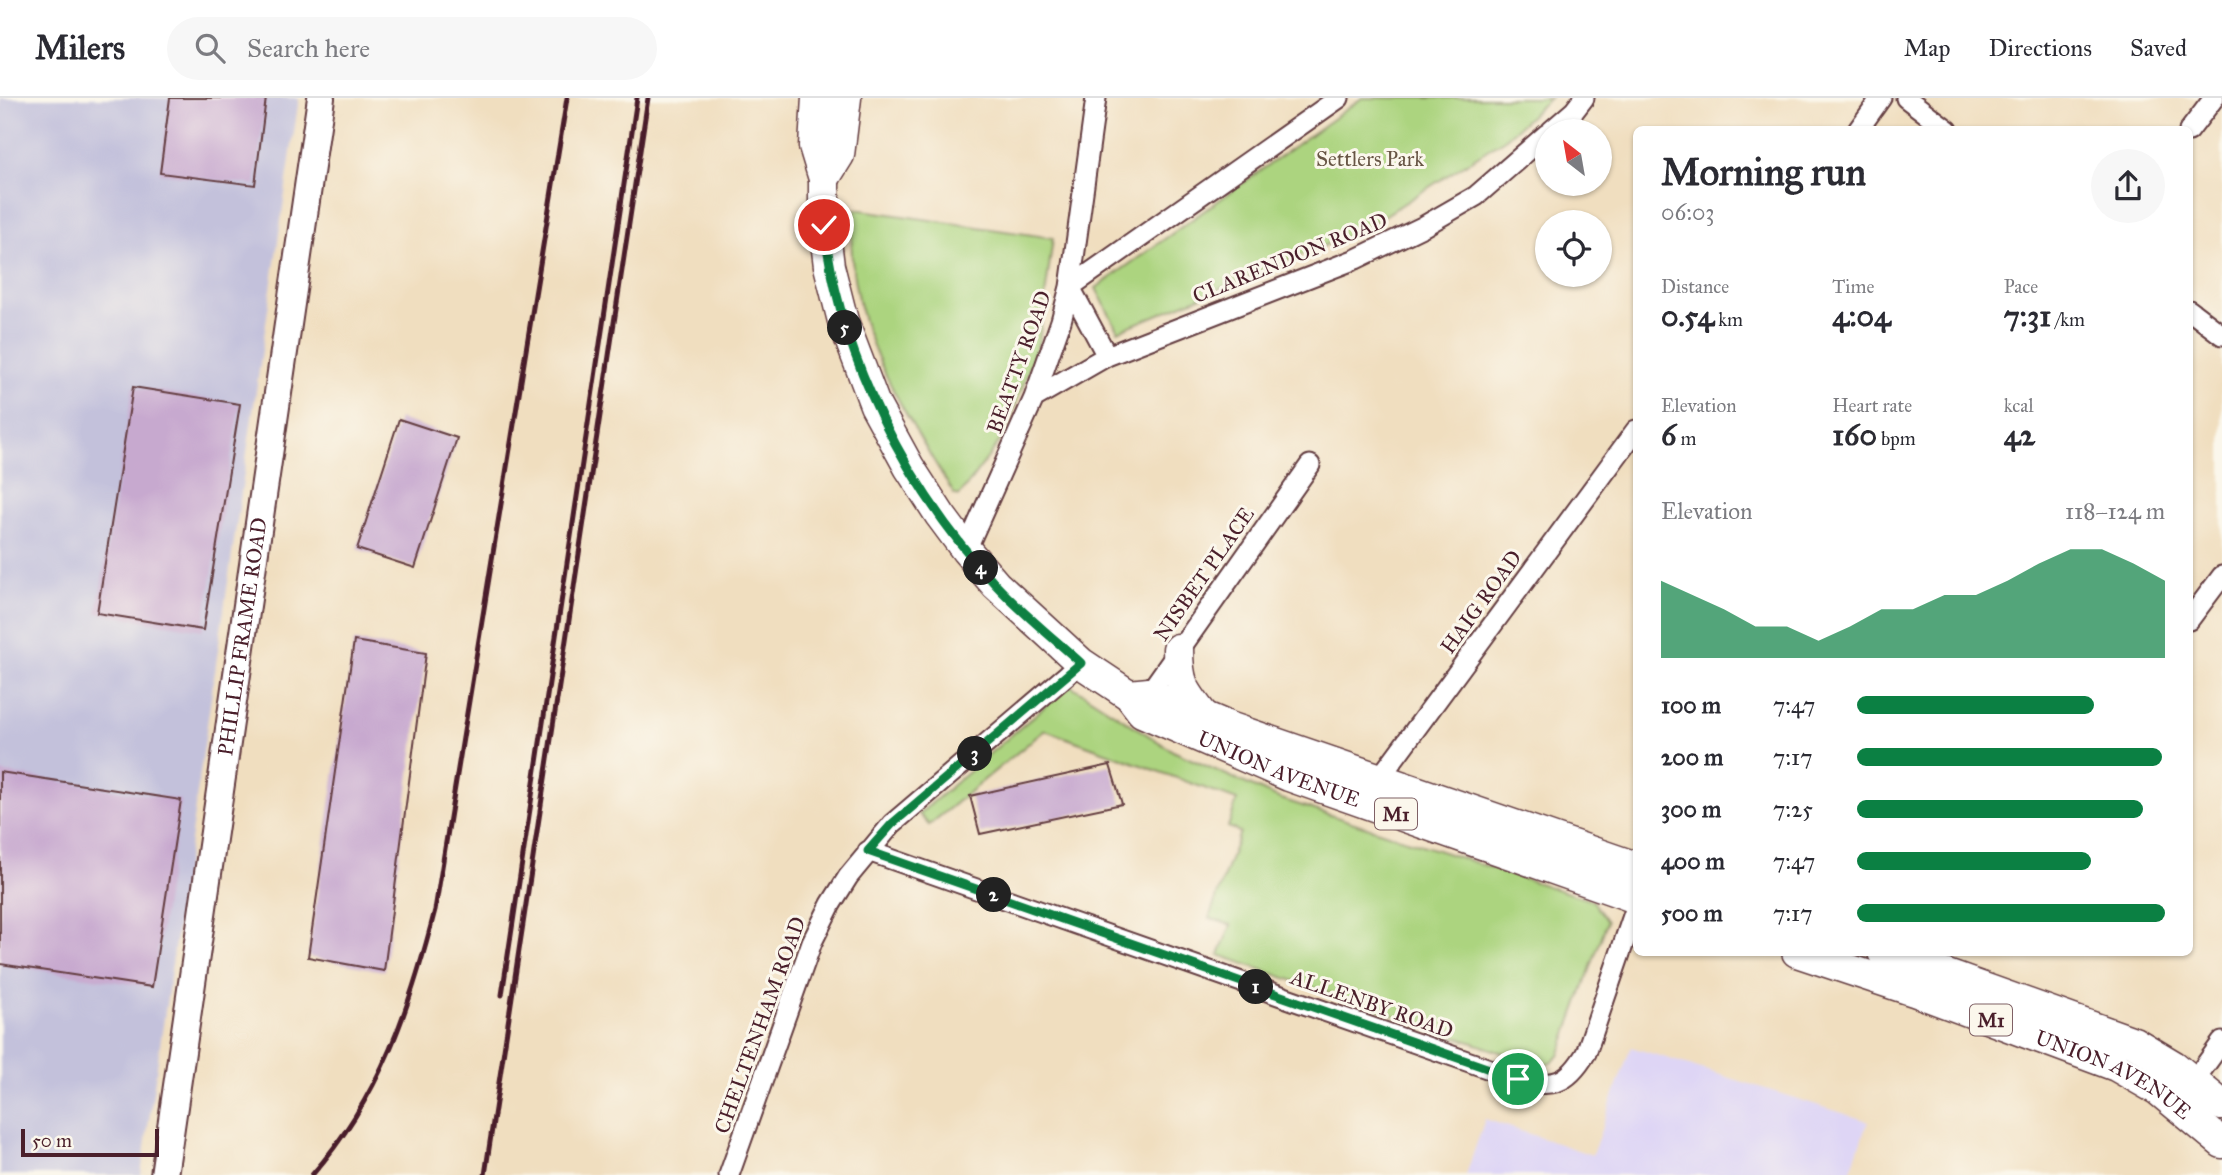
<!DOCTYPE html>
<html lang="en">
<head>
<meta charset="utf-8">
<style>
	:root { --surface:#fff; --page:#f7f7f7; --text:#2b2b33; --muted:#7c7c81; --line:#e1e1e2; --accent:#0b8043 }
	body { margin:0; font-family:"IM FELL Great Primer",serif; background:var(--page); color:var(--text); height:100vh; display:flex; flex-direction:column; font-size:26px; white-space:nowrap }
	* { box-sizing:border-box; margin:0 }
	p { font-size:23px; color:var(--muted) }
	.icon { flex:none; width:38px; height:38px; fill:none; stroke:currentColor; stroke-width:2; stroke-linecap:round; stroke-linejoin:round }
	.map { position:relative; flex:1; overflow:hidden }
	.sheet { position:absolute; left:1633px; top:28px; width:560px; height:830px; display:flex; flex-direction:column; background:var(--surface); border-radius:10px; box-shadow:0 2px 5px #0004 }
	.sheet>* { flex:none }
	.needle { width:46px; rotate:329deg }
	.buttons { position:absolute; left:1535px; top:21px; display:grid; gap:14px }
	.buttons a { display:grid; place-items:center; width:77px; height:77px; border-radius:50%; background:var(--surface); box-shadow:0 2px 5px #0004; font-size:35px }
	.scale { position:absolute; left:21px; bottom:18px; width:138px; box-sizing:border-box; padding-left:7px; border:4px solid #4a1f2b; border-top:0; font-size:19px; line-height:24px; white-space:nowrap; color:#4a1f2b; -webkit-text-stroke:5px #fbf7ec; paint-order:stroke }
	.pin { position:absolute; display:grid; place-items:center; width:60px; height:60px; color:#fff; margin:-30px; border:4px solid #fff; border-radius:50%; box-shadow:0 2px 7px #0007 }
	.km { position:absolute; width:35px; height:35px; margin:-18px; border-radius:50%; background:#222; color:#fff; font-size:19px; line-height:35px; text-align:center }
	.round { display:grid; place-items:center; flex:none; width:74px; height:74px; border-radius:37px; background:var(--page) }
	.summary { display:flex; align-items:center; justify-content:space-between; height:119px; padding:0 28px }
	h1 { font-size:38px; font-weight:700; line-height:52px }
	.metrics { display:grid; grid-template-columns:repeat(3,1fr); gap:10px; height:119px; padding:7px 28px }
	.metrics div { display:grid; align-content:center }
	.metrics b { font-size:30px; font-weight:700 }
	.metrics small { font-size:19px; font-weight:400 }
	.metrics p { font-size:19px }
	.chart { height:196px; padding:14px 28px }
	.chart p { display:flex; justify-content:space-between }
	.chart svg { width:100%; height:126px; margin-top:7px; fill:var(--accent); opacity:.7 }
	ul { padding:0 28px; list-style:none; font-size:23px }
	li { display:grid; grid-template-columns:112px 84px 1fr; align-items:center; height:52px }
	li i { height:18px; border-radius:9px; background:var(--accent) }
	header { display:flex; align-items:center; gap:42px; box-sizing:border-box; height:98px; padding:0 35px; background:var(--surface); border-bottom:2px solid var(--line) }
	header strong { font-size:33px }
	nav { display:flex; gap:38px; margin-inline-start:auto; font-size:24px }
	.search { width:490px; height:63px; background:var(--page); display:flex; align-items:center; gap:18px; box-sizing:border-box; padding:0 24px; border-radius:38px; color:var(--muted); font-size:26px }
	.map>svg:first-child { display:block }
	.built { fill:#ded5f5 }
	.industrial { fill:#c3c1db }
	.green { fill:#acd47f; stroke:#7b7a55; stroke-width:2 }
	.building { fill:#c7a9cf }
	.lines { fill:none; stroke-linecap:round; stroke-linejoin:round }
	.street-casing { stroke:#633c41; stroke-width:23 }
	.secondary-casing { stroke:#633c41; stroke-width:30 }
	.primary-casing { stroke:#633c41; stroke-width:33 }
	.street { stroke:#fff; stroke-width:19 }
	.secondary { stroke:#fff; stroke-width:26 }
	.primary { stroke:#fff; stroke-width:30 }
	.rail { stroke:#4a1f2b; stroke-width:5 }
	.route-casing { stroke:#fff; stroke-width:14 }
	.route { stroke:#0b8043; stroke-width:9 }
	.labels { text-anchor:middle; dominant-baseline:central; stroke-width:6; stroke-linejoin:round; paint-order:stroke }
	.shield { fill:#fbf7ec; stroke:#7f6065; stroke-width:2 }
	.shield-label { font-size:19px; font-weight:bold; fill:#4a1f2b }
	.park-label { font-size:21px; fill:#675544; stroke:#fbf7ec }
	.street-label { font-size:21px; fill:#4a1f2b; stroke:#fbf7ec }
</style>
</head>
<body>
<header>
<strong>Milers</strong>
<div class="search"><svg class="icon" aria-label="search" viewBox="0 0 24 24"><circle cx="10" cy="10" r="6"/><path d="M15 15l6 6"/></svg>Search here</div>
<nav><a>Map</a><a>Directions</a><a>Saved</a></nav>
</header>
<div class="map">
<svg width="2222" height="1077" viewBox="0 0 2222 1077">
	<rect width="100%" height="100%" fill="#fbf7ec"/>
	<filter id="ink" filterUnits="userSpaceOnUse"><feTurbulence type="fractalNoise" baseFrequency=".0143" numOctaves="2"/><feDisplacementMap in="SourceGraphic" scale="14" xChannelSelector="R" yChannelSelector="G"/><feConvolveMatrix kernelMatrix="1 2 1 2 8 2 1 2 1" color-interpolation-filters="sRGB"/></filter>
	<filter id="wash" filterUnits="userSpaceOnUse"><feTurbulence type="fractalNoise" baseFrequency=".00686" numOctaves="4" result="noise"/><feDisplacementMap in="SourceGraphic" scale="28" xChannelSelector="R" yChannelSelector="G"/><feGaussianBlur stdDeviation="1.57" result="paint"/><feColorMatrix in="noise" values="0 0 0 0 0 0 0 0 0 0 0 0 0 0 0 0 0 1.4 0 .05"/><feComposite in="paint" operator="in"/></filter>
	<g filter="url(#wash)">
		<rect width="100%" height="100%" fill="#f0debf"/>
		<path class="built" d="M1631 949 1868 1023 1849 1077H1466L1485 1021 1592 1057Z"/>
		<path class="industrial" d="M0 0H299L141 1077H0Z"/>
		<path class="green" d="M1362 0H1550L1506 40 1362 132 1118 233 1096 190Z
			M855 111 1053 140 1039 243 1021 293 1003 339 959 398 954 396C904 313 835 213 855 111Z
			M1070 587 1173 653 1278 700 1593 803 1607 824 1559 958 1552 964 1540 968 1219 857 1231 827 1209 820 1240 734 1228 729 1237 702 1045 632 929 727 919 716Z"/>
		<g id="blocks">
			<path class="building" d="M170 0H266L255 87 160 75Z
				M133 289 240 306 203 532 97 515Z
				M399 321 457 340 415 470 357 451Z
				M354 543 426 555 384 873 308 859Z
				M1110 667 1122 706 980 736 970 698Z
				M0 674 181 702 152 889 0 866Z"/>
		</g>
	</g>
	<g filter="url(#ink)">
		<use href="#blocks" fill-opacity="0" stroke="#633c41" stroke-width="2"/>
		<g class="lines">
			<g class="street-casing">
				<path id="street" d="M1906 0 1948 32
					M1858 32 1881 0
					M1551 33 1574 13 1584 0
					M2189 33 2214 0
					M2189 212 2222 237
					M1107 258 1070 189 1339 0
					M1034 300 1107 258 1356 161 1424 128 1476 98 1547 36
					M966 452 1034 300 1061 223 1070 189 1096 0
					M2189 522 2222 478
					M1146 603 1149 595 1310 367
					M1373 689 1636 332
					M868 753 1518 981C1553 990 1567 987 1586 955L1636 809
					M2188 991 2222 944
					M729 1077 812 844 831 806 848 779 892 726 1081 565"/>
			</g>
			<g class="secondary-casing">
				<g id="secondary">
					<path id="s1" d="M164 1077 321 0"/>
				</g>
			</g>
			<g class="primary-casing">
				<g id="primary">
					<path id="s2" d="M817 0 814 48 824 81V127L829 168 843 223 875 307 909 369 940 417 966 452 996 487 1081 565 1129 597 1142 614 1289 678 1636 800"/>
					<path d="M824 81 839 57 846 0"/>
					<path d="M1178 551C1178 585 1183 591 1203 617"/>
					<path d="M1129 597 1149 595 1229 629 1636 769"/>
					<path id="s3" d="M1797 854 1914 893 2116 968 2158 992 2222 1045"/>
					<path d="M1883 854 2134 944 2174 968 2222 1007"/>
				</g>
			</g>
			<use href="#street" class="street"/>
			<use href="#secondary" class="secondary"/>
			<use href="#primary" class="primary"/>
			<path class="rail" d="M502 897 637 0
				M312 1077C380 999 410 910 435 812L567 0
				M485 1077 648 0"/>
		</g>
	</g>
	<g class="lines" filter="url(#ink)">
		<g class="route-casing">
			<path id="route" d="M824 127C839 257 906 390 995 486 1021 514 1052 539 1081 565L892 726 868 753 1518 981"/>
		</g>
		<use href="#route" class="route"/>
	</g>
	<g class="labels">
		<g class="shield">
			<rect x="1375" y="700.5" width="42" height="31" rx="5"/>
			<rect x="1970" y="906.5" width="42" height="31" rx="5"/>
		</g>
		<g class="shield-label">
			<text x="1396" y="716">M1</text>
			<text x="1991" y="922">M1</text>
		</g>
		<g class="park-label">
			<text x="1370" y="61">Settlers Park</text>
		</g>
		<g class="street-label">
			<text transform="translate(1290 160) rotate(-22)">CLARENDON ROAD</text>
			<text transform="translate(1019 264) rotate(-70)">BEATTY ROAD</text>
			<text transform="translate(1204 476) rotate(-55)">NISBET PLACE</text>
			<text transform="translate(1481 504) rotate(-54)">HAIG ROAD</text>
			<text stroke="none"><textPath href="#s1" startOffset="544">PHILLIP FRAME ROAD</textPath></text>
			<text stroke="none"><textPath href="#s2" startOffset="877">UNION AVENUE</textPath></text>
			<text transform="translate(1372 906) rotate(19)">ALLENBY ROAD</text>
			<text transform="translate(760 927) rotate(-70)">CHELTENHAM ROAD</text>
			<text stroke="none"><textPath href="#s3" startOffset="340">UNION AVENUE</textPath></text>
		</g>
	</g>
</svg>
<div class="buttons">
<a><svg class="needle" viewBox="-14 -14 28 28"><path d="M0-13l5 13h-10z" fill="#e53935"/><path d="M0 13l5-13h-10z" fill="#7c7c81"/></svg></a>
<a><svg class="icon" aria-label="locate" viewBox="0 0 24 24"><circle cx="12" cy="12" r="6"/><path d="M12 2v4M12 18v4M2 12h4M18 12h4"/></svg></a>
</div>
<div class="scale">50 m</div>
<div class="pin" style="left:1518px;top:981px;background:#1e9e55"><svg class="icon" aria-label="arrive" viewBox="0 0 24 24"><path d="M6 21V4h12l-3 4 3 4H6"/></svg></div>
<div class="pin" style="left:824px;top:127px;background:#d93025"><svg class="icon" aria-label="check" viewBox="0 0 24 24"><path d="M5 12l5 5 9-10"/></svg></div>
<b class="km" style="left:1256px;top:889px">1</b>
<b class="km" style="left:994px;top:797px">2</b>
<b class="km" style="left:975px;top:656px">3</b>
<b class="km" style="left:981px;top:470px">4</b>
<b class="km" style="left:845px;top:230px">5</b>
<section class="sheet">
<div class="summary"><div><h1>Morning run</h1><p>06:03</p></div><a class="round"><svg class="icon" aria-label="share" viewBox="0 0 24 24"><path d="M12 15V3M7 8l5-5 5 5M5 13v7h14v-7"/></svg></a></div>
<div class="metrics">
<div><p>Distance</p><b>0.54<small> km</small></b></div>
<div><p>Time</p><b>4:04</b></div>
<div><p>Pace</p><b>7:31<small> /km</small></b></div>
</div>
<div class="metrics">
<div><p>Elevation</p><b>6<small> m</small></b></div>
<div><p>Heart rate</p><b>160<small> bpm</small></b></div>
<div><p>kcal</p><b>42</b></div>
</div>
<div class="chart"><p><span>Elevation</span>118–124 m</p>
<svg viewBox="0 0 160 44" preserveAspectRatio="none"><path d="M0 44V17L10 22L20 27L30 33L40 33L50 38L60 33L70 27L80 27L90 22L100 22L110 17L120 11L130 6L140 6L150 11L160 17V44z"/></svg>
</div>
<ul>
<li><b>100 m</b>7:47<i style="width:77%"></i></li>
<li><b>200 m</b>7:17<i style="width:99%"></i></li>
<li><b>300 m</b>7:25<i style="width:93%"></i></li>
<li><b>400 m</b>7:47<i style="width:76%"></i></li>
<li><b>500 m</b>7:17<i style="width:100%"></i></li>
</ul>
</section>
</div>
</body>
</html>
